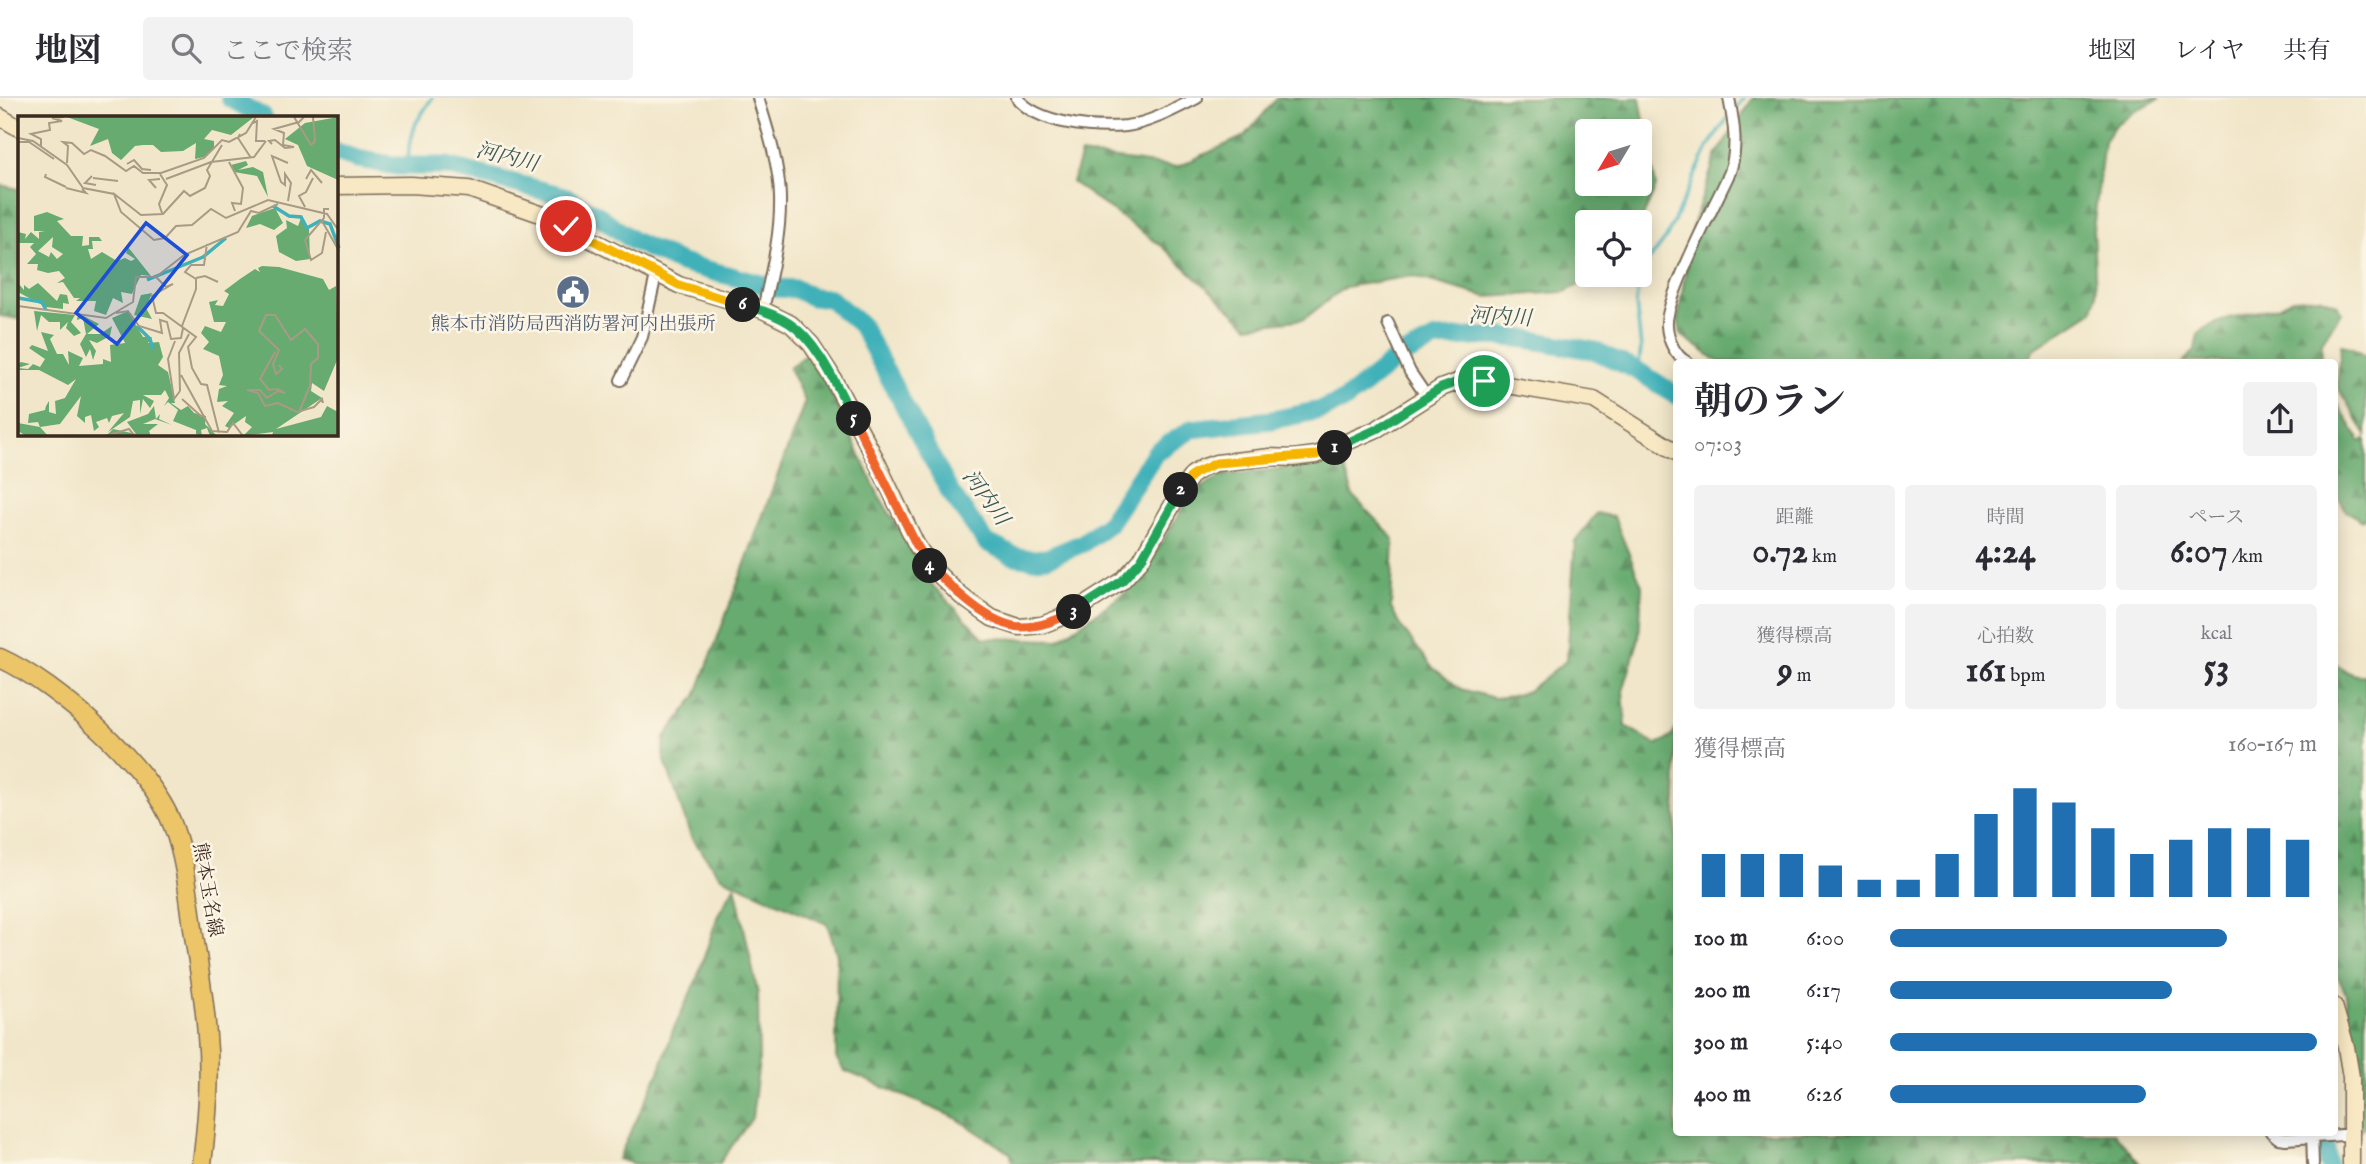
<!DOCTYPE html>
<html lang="ja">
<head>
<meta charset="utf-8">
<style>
	:root { --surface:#fff; --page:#f2f2f3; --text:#2b2b33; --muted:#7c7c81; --line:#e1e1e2; --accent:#1f6fb2 }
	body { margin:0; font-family:"IM FELL English","Noto Serif JP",serif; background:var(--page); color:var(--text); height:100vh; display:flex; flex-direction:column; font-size:26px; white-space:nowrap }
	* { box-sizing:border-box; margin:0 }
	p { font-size:23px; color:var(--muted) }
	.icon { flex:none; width:38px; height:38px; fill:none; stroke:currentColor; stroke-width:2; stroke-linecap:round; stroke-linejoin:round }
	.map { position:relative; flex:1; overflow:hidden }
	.sheet { position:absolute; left:1673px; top:261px; width:665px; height:777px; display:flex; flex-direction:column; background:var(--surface); border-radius:7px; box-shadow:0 4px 18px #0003 }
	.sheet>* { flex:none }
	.needle { width:46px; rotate:232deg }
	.tools { position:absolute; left:1575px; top:21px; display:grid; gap:14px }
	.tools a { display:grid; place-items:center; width:77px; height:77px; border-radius:7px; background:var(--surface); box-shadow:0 4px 18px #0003; font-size:35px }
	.pin { position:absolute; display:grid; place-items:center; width:60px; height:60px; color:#fff; margin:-30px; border:4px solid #fff; border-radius:50%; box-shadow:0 2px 7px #0007 }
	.km { position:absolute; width:35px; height:35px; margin:-18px; border-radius:50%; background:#222; color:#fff; font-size:19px; line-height:35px; text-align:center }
	.round { display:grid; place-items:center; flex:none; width:74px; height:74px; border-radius:7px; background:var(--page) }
	.head { display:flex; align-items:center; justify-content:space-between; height:119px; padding:0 21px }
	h1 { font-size:38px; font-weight:700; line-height:52px }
	.stats { display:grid; grid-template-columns:repeat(3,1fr); gap:10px; height:119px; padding:7px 21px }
	.stats div { display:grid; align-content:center; border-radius:7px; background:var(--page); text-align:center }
	.stats b { font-size:35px; font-weight:700 }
	.stats small { font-size:19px; font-weight:400 }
	.stats p { font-size:19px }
	.chart { height:196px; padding:14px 21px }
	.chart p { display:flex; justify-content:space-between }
	.chart svg { width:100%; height:126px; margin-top:7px; stroke:var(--accent); stroke-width:6 }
	ul { padding:0 21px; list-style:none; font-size:23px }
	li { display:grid; grid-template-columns:112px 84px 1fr; align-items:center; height:52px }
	li i { height:18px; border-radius:9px; background:var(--accent) }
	header { display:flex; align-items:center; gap:42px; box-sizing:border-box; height:98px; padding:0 35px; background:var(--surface); border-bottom:2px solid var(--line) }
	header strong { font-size:33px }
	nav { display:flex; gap:38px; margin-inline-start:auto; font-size:24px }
	.search { width:490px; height:63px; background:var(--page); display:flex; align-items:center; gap:18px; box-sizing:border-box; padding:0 24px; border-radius:7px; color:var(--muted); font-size:26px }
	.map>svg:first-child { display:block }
	.forest { fill:url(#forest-firs); stroke:#516a47; stroke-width:2; fill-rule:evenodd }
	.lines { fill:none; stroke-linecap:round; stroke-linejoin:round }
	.stream { stroke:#40b1b9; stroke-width:3.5 }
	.river { stroke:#40b1b9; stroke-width:19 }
	.minor-casing { stroke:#7b6c5a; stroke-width:14 }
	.secondary-casing { stroke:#7b6c5a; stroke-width:19 }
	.primary-casing { stroke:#7b6c5a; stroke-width:21 }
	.minor { stroke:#fff; stroke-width:10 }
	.secondary { stroke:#f8e8c3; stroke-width:16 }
	.primary { stroke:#edc569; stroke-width:18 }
	.split-1-casing { stroke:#fff; stroke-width:14 }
	.split-2-casing { stroke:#fff; stroke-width:14 }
	.split-3-casing { stroke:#fff; stroke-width:14 }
	.split-4-casing { stroke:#fff; stroke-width:14 }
	.split-5-casing { stroke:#fff; stroke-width:14 }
	.split-6-casing { stroke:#fff; stroke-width:14 }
	.split-7-casing { stroke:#fff; stroke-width:14 }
	.split-1 { stroke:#22a559; stroke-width:9 }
	.split-2 { stroke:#f5b400; stroke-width:9 }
	.split-3 { stroke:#22a559; stroke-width:9 }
	.split-4 { stroke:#f0652b; stroke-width:9 }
	.split-5 { stroke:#f0652b; stroke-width:9 }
	.split-6 { stroke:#22a559; stroke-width:9 }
	.split-7 { stroke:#f5b400; stroke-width:9 }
	.labels { text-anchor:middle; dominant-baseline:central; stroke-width:5; stroke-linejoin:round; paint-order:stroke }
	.service-label { font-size:19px; fill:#4e5e75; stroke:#fcf5e5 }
	.street-label { font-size:19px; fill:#3b2a1e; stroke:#fcf5e5 }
	.water-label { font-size:21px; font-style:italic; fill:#3d5954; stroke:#fcf5e5 }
	.inset-river { fill:none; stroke:#40b1b9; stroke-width:3.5 }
	.inset-road { fill:none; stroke:#a89b85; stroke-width:2 }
	.view { fill:#1d4ed8; fill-opacity:0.15; stroke:#1d4ed8; stroke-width:3.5 }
	.inset-edge { fill:none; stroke:#3b2a1e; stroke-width:3.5 }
</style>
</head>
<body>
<header>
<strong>地図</strong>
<div class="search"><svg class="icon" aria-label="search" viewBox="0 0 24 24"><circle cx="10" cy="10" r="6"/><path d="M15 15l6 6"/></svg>ここで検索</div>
<nav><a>地図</a><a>レイヤ</a><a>共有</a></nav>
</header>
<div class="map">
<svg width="2366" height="1066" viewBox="0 0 2366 1066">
	<defs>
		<pattern id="forest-firs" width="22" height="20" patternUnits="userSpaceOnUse" patternTransform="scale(1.75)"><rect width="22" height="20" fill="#67ab70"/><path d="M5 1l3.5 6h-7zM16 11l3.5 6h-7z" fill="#568b5b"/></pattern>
	</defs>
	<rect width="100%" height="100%" fill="#fcf5e5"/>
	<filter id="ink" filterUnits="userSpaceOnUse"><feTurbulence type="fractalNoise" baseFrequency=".0143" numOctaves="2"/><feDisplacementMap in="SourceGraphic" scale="14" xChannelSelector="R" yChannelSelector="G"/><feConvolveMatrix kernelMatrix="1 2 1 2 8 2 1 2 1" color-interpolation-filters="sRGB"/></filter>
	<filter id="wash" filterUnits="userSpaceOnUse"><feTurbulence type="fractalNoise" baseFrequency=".00686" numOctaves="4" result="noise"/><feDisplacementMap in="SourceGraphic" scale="28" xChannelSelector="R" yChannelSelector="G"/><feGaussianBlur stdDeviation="1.57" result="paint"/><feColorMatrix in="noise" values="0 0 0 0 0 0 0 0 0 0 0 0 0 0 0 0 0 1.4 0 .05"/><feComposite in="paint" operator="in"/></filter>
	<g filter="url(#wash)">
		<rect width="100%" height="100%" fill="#f1e6c9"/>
		<path class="forest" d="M1277 0H1640L1656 89 1640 125 1587 124V177H1599L1565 194 1487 199 1412 178 1345 189 1304 221 1248 228 1163 149 1072 84 1081 56 1177 69 1245 38ZM1587 33H1640V86H1587Z
			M1753 0H2160L2132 15 2115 27 2104 43 2093 132 2096 196 2093 213 2033 252 2029 264H1719L1681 237 1678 221 1692 130 1716 58Z
			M0 87 19 91V221L0 218Z
			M2319 199 2337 206 2341 214 2322 244V264H2183L2195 252 2198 236 2205 230 2229 220 2278 209 2293 201Z
			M2341 247 2351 249 2366 259V337L2337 288Z
			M811 252 878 396 933 488 984 540 1058 542 1136 487 1191 396 1223 377 1343 364 1353 398 1394 441 1391 510 1399 526 1432 569 1461 591 1494 600 1512 598 1528 593 1567 562 1575 443 1597 415 1614 419 1642 488 1639 540 1623 593 1626 628 1657 647 1672 638 1676 631V1034H2114L2140 1066H1012L1011 1056 956 1020 845 973 836 960 837 857 827 826 721 779 691 739 663 657 665 639 696 598 805 303 789 270Z
			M2335 302 2361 344 2366 341V420L2360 422 2346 412 2335 395Z
			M2334 564C2345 573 2352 579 2366 577V1029L2358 1033 2346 896 2334 870Z
			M735 787 758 896 759 964 752 1020 719 1066H635L618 1061 659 974 673 932 696 883 718 817Z"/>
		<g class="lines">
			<path class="stream" d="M1734 12 1744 0
				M408 68 409 48 416 25 432 0
				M1638 273 1641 250 1636 206 1638 187 1647 165 1666 140 1708 49 1729 18"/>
			<path class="river" d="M230 0 263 19
				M336 54 358 61 397 68H447L564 98 601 119 633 143 681 165 776 190 796 191 812 199 829 200 861 227 950 394 986 444 1014 458 1032 461 1047 460 1083 445 1108 426 1156 354 1192 331 1272 322 1321 312 1345 302 1399 259 1436 241 1492 238 1526 241 1596 253 1638 273 1676 297
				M2324 1034 2328 1066"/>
		</g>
	</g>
	<g filter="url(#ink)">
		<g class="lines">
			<g class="minor-casing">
				<path id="minor" d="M758 0C767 29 780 70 780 100 781 138 771 175 763 212
					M1017 0C1038 26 1094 31 1126 28 1150 25 1175 11 1197 0
					M1388 225 1410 274 1427 299
					M1687 264C1675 258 1668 242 1667 228 1664 202 1717 103 1730 74 1738 48 1734 26 1729 0
					M621 282 642 239 656 177
					M2271 1034 2278 1040 2286 1041 2342 1037 2350 1039
					M2312 1034 2313 1066"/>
			</g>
			<g class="secondary-casing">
				<path id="secondary" d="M0 19 19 30
					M336 88 411 87 469 91 543 117 679 187 763 212 791 226 811 246 830 275 874 358 916 446 931 469 961 498 992 520 1019 529 1042 527 1072 515 1122 483 1141 462 1181 392 1193 376 1204 369 1216 365 1270 359 1293 360 1316 357 1377 331 1441 290 1463 282 1484 283 1594 302 1676 354
					M2334 908 2346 949 2351 979V1066"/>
			</g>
			<g class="primary-casing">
				<path id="primary" d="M0 560C56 585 152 670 173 728 186 763 189 801 194 838 199 871 205 905 207 938 211 981 207 1024 202 1066"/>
			</g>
			<use href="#minor" class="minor"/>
			<use href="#secondary" class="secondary"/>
			<use href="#primary" class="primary"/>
		</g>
	</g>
	<g class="lines" filter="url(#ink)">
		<g class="split-1-casing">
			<path id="split-1" d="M1335 350 1377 331 1441 290 1463 282 1484 283"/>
		</g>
		<g class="split-2-casing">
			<path id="split-2" d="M1181 392 1193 376 1216 365 1316 357 1335 350"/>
		</g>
		<g class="split-3-casing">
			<path id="split-3" d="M1074 514 1122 483 1141 462 1181 392"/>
		</g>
		<g class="split-4-casing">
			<path id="split-4" d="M930 468C952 490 988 527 1021 529 1040 529 1057 522 1074 514"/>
		</g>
		<g class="split-5-casing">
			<path id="split-5" d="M854 321 916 446 930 468"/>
		</g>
		<g class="split-6-casing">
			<path id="split-6" d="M743 207C759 211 775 216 789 225 818 243 838 291 854 321"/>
		</g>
		<g class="split-7-casing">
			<path id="split-7" d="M566 128 679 187 743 207"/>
		</g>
		<use href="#split-1" class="split-1"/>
		<use href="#split-2" class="split-2"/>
		<use href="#split-3" class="split-3"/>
		<use href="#split-4" class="split-4"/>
		<use href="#split-5" class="split-5"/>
		<use href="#split-6" class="split-6"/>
		<use href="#split-7" class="split-7"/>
	</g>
	<defs>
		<g id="civic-disc" transform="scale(1.75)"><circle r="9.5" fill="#5c6f8a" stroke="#fcf5e5"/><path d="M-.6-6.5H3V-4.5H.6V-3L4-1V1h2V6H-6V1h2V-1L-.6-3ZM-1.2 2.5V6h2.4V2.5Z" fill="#fff"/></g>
	</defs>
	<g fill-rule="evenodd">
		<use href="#civic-disc" x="573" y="194"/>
	</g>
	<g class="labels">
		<g class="service-label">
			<text x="573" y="227">熊本市消防局西消防署河内出張所</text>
		</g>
		<g class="street-label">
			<text transform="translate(207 792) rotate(80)">熊本玉名線</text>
		</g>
		<g class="water-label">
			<text transform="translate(507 60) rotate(14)">河内川</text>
			<text transform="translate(1500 220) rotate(3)">河内川</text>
			<text transform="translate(985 400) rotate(54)">河内川</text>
		</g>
	</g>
	<g transform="translate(18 18)">
		<rect width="320" height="320" fill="#f1e6c9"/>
		<path d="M49 1H236L213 19 194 14 186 23 196 25V33L186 41 177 43 178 27 165 35 143 36 135 29H125L117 30 103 44 94 37 90 23 72 30 81 13ZM320 1V64L289 50 280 29 267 23 287 7ZM228 45 230 49 220 54 235 51 245 56 250 81 239 60 216 56 213 49ZM257 92 265 107 256 114 242 108 228 112 234 100ZM29 96 46 103 39 105 53 120H65L64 130 71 129V121H81L84 125H74L75 133H70L73 143 84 136 99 145 107 142 113 145 117 143 108 137 110 131 133 160 123 159 114 178 103 176 105 187 95 182 88 199 76 195 78 185H58L62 182H56L45 166 39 167 47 162 41 155 30 157 19 154 20 148H9L18 138 12 131 16 127H0V116L8 118 7 123 13 116 21 123V116L27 115H16V100ZM35 121 34 131 45 138 39 143 33 136 31 141 20 135ZM283 102 291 113 292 143 278 145 261 136 258 120 269 112 268 104 280 110ZM261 151 305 163 311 174 318 170 320 242 306 275 294 267 293 275 304 282 258 313 303 301 309 290 320 296V320H254L255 316 225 320 234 311 227 306 228 300 211 312 207 310 216 297 204 290 210 285 199 286 201 273 209 270 201 269 205 259 201 240 185 233 191 226 183 217 187 210 203 216 208 206H196L191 186 200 184 197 189 205 190 211 178 206 175 222 163 237 153 242 156 240 152 244 150ZM0 167 6 174V169L11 173 20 167 39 185 42 178 49 179 51 188 45 187V193L28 191 0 176ZM134 177 128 192 134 203 116 199 123 179ZM16 195 57 199 53 206 63 217 56 220 48 212 50 206 42 214V206H31L23 199 19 215ZM110 195 125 221H134L130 227 141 226 145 241 140 249 150 256 157 287H153L163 294 170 290 176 297 188 300 187 308 199 320H192L189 312 183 314 184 320 178 318V314L155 305 160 294 150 286 146 290 151 282 147 274 143 279H125L136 285 132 292 125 283 122 298V284L115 285 112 301 90 316 106 297 94 300 91 307 89 302 78 306 81 311 76 315 73 299 67 301V307L59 300 63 280 42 308 22 311 30 320H8L0 315V307L22 311 20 306 10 307 11 298 27 294 28 290 31 285V296L38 298 37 285 47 282 58 263 50 269 21 254H0V248L3 246 12 248 0 252 10 253 15 248 22 251 27 243 11 232 14 229 30 235 23 216 36 219 32 223 39 238H45L51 249 50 235 65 242 61 250 85 248V243L93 246 92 229 107 227 94 202ZM60 197 81 208 69 218H82L94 210 92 220 79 227 71 224 78 235 75 244 72 233 68 241 62 228 68 218 65 202 59 204ZM136 290 138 303 142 298 141 303 154 309 137 303 125 308H140L131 315 133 320H88L95 313 118 318 109 306 130 298Z" fill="#67ab70" fill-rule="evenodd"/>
		<path class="inset-river" d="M255 90 271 100 283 101 289 112 302 105 312 108 321 132M129 164 185 141 208 122M0 182 24 186 28 194M119 210 132 223 135 234"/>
		<path class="inset-road" d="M276 1 293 29 297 25 295 1M235 7 239 5 238 25H247M222 18 220 22 233 42M0 22 15 25 49 49 65 72 96 78 103 96 136 124 147 122 158 110 174 109 193 93 208 102 250 84 309 98 321 115M0 26H11L36 43M254 28 251 25 257 24 267 32 276 31 265 29 266 17 256 13 281 6 286 1M23 31V23L13 18 32 14 31 7 44 5 34 2 46 1M211 46 225 72 223 88 214 87 217 95M49 47 50 30 45 26 54 27 66 38 73 34 87 40 108 55 116 50 125 57H143L186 42 204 24 211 26 228 17 238 1M109 48 116 44 124 53 133 54M28 58 27 61 48 71M142 58 149 69 141 88 144 97M74 60 67 67 78 69M75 62 100 65M148 63 193 46 236 41 248 25M288 63 293 54 304 67M48 72 68 77 64 73M138 72 131 64 142 63M95 77 123 99 145 98 166 75 172 80 187 72 192 60 189 54 204 29M270 85 273 67 267 58V69L263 66 254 40 270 47M287 91 281 80 288 76 295 62M304 105 321 135M308 116 304 137 293 144 287 124 306 102V93H311M138 161 148 171 155 168 134 180 138 197H145L178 221 170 231 174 252 183 268 189 269 201 317M178 162 187 160 200 166M0 190 88 202 115 186 118 161H138L166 139 220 116 233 95 241 97 260 88M98 197 110 195 121 210 144 217 142 204 149 206 153 223 163 222 165 212M164 210 178 173V163L167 156 173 149H186L189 128M157 225 150 243 156 283 162 275M257 236 242 263 251 274 260 273 267 277 260 275 249 282 242 274H229L240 277 247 290 260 287 279 296 296 291 304 283 305 287M261 249 264 253 258 258 255 248 261 234 241 215 248 199H257L273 224 287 213 300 228V242L293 248 292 270 281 296M163 259 194 315 209 316 215 307 225 320M162 275 161 237 171 218M164 283 184 301M87 320 111 313 116 319 109 320"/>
		<path class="view" d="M128 107 169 139 99 228 58 197Z"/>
		<rect width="320" height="320" class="inset-edge"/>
	</g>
</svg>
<div class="tools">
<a><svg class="needle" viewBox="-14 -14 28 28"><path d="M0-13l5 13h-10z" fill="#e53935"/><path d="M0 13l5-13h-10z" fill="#7c7c81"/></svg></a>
<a><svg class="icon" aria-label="locate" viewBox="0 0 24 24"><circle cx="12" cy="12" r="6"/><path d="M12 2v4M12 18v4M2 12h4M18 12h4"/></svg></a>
</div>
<div class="pin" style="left:1484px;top:283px;background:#1e9e55"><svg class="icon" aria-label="arrive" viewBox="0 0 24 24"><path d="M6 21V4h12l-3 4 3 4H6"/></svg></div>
<div class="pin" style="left:566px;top:128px;background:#d93025"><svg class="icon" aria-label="check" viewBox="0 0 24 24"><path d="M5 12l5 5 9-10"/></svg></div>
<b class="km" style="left:1335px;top:350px">1</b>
<b class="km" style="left:1181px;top:392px">2</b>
<b class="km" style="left:1074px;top:514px">3</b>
<b class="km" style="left:930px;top:468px">4</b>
<b class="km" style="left:854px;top:321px">5</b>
<b class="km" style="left:743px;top:207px">6</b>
<section class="sheet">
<div class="head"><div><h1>朝のラン</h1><p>07:03</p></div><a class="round"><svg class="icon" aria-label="share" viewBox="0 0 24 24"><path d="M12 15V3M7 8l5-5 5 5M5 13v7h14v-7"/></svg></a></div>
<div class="stats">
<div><p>距離</p><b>0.72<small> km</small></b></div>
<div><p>時間</p><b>4:24</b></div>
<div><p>ペース</p><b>6:07<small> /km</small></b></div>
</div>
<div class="stats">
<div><p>獲得標高</p><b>9<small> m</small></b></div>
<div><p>心拍数</p><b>161<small> bpm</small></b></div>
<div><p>kcal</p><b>53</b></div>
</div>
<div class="chart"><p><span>獲得標高</span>160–167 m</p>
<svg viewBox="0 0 160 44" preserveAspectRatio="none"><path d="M5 44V29M15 44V29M25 44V29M35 44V33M45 44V38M55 44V38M65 44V29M75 44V15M85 44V6M95 44V11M105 44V20M115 44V29M125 44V24M135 44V20M145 44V20M155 44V24"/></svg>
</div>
<ul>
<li><b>100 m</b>6:00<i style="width:79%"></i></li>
<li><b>200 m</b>6:17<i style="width:66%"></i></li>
<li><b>300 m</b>5:40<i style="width:100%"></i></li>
<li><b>400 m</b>6:26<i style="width:60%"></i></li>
</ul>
</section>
</div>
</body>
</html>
